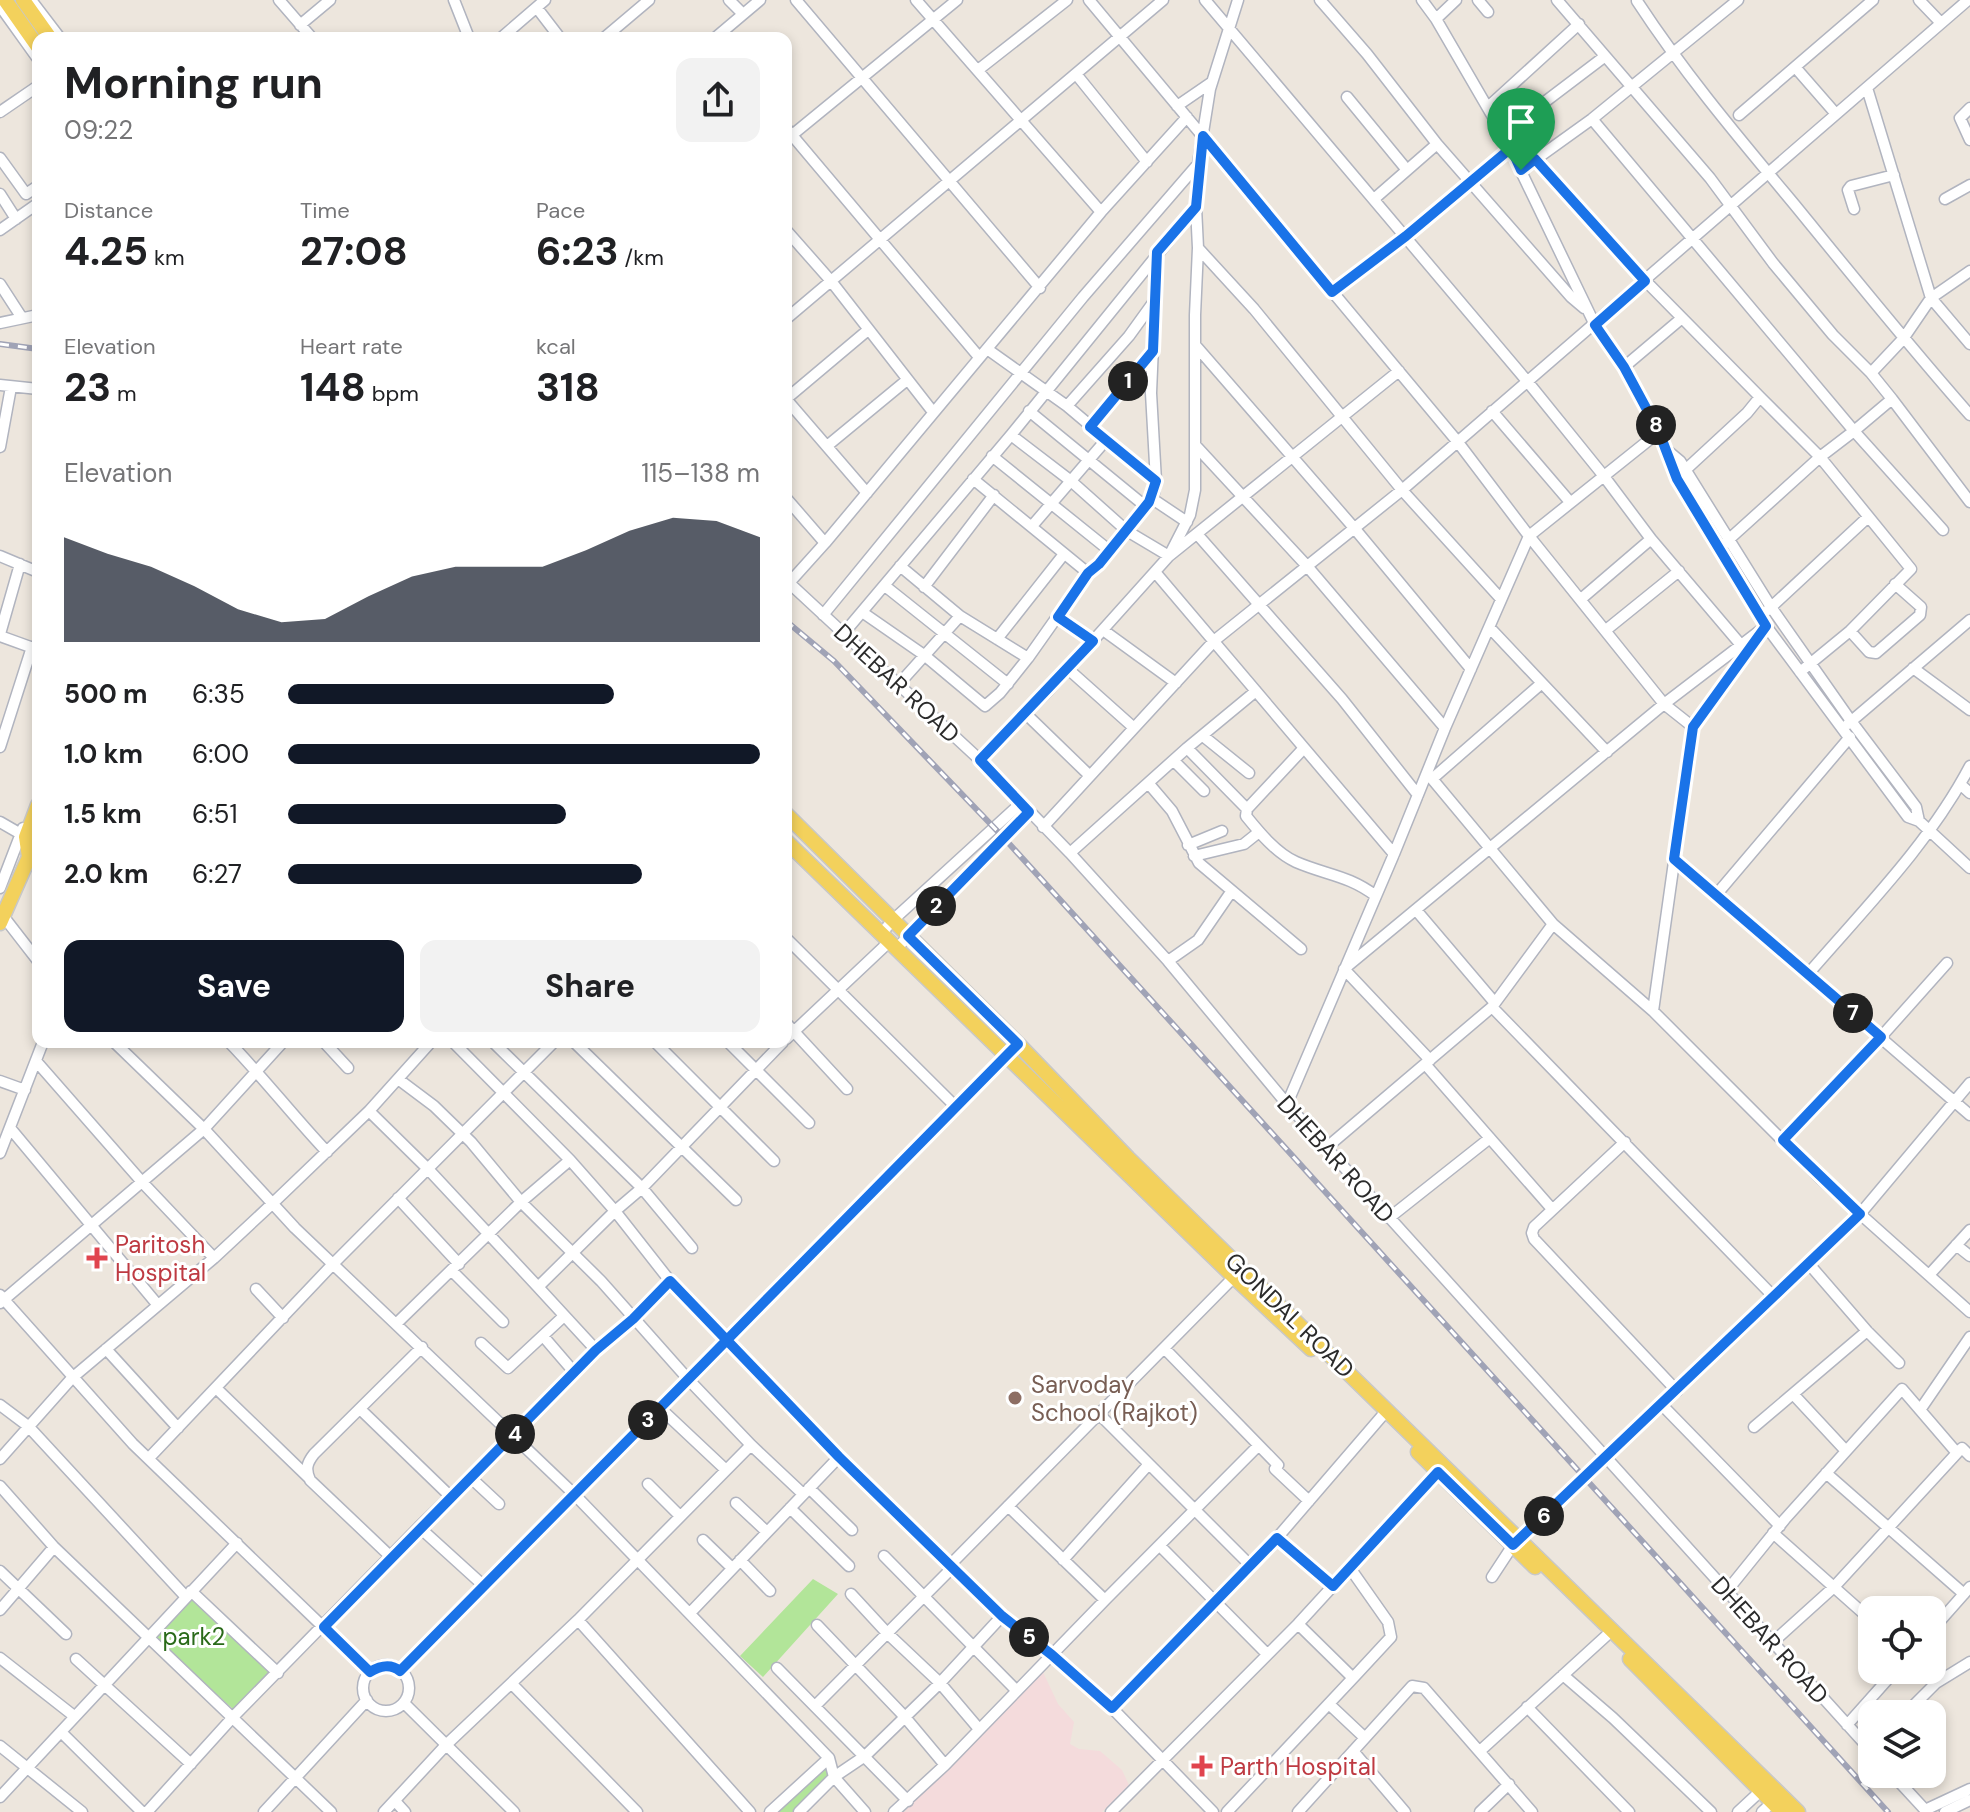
<!DOCTYPE html>
<html lang="en">
<head>
<meta charset="utf-8">
<style>
	:root { --surface:#fff; --page:#f2f2f2; --text:#202124; --muted:#757577; --accent:#111827 }
	body { margin:0; font-family:"DM Sans",sans-serif; background:var(--page); color:var(--text); height:100vh; display:flex; flex-direction:column; font-size:30px; white-space:nowrap }
	* { box-sizing:border-box; margin:0 }
	p { font-size:26px; color:var(--muted) }
	.icon { flex:none; width:44px; height:44px; fill:none; stroke:currentColor; stroke-width:2; stroke-linecap:round; stroke-linejoin:round }
	.map { position:relative; flex:1; overflow:hidden }
	.side { position:absolute; left:32px; top:32px; width:760px; height:1016px; display:flex; flex-direction:column; background:var(--surface); border-radius:16px; box-shadow:0 4px 12px #0003 }
	.side>* { flex:none }
	.fabs { position:absolute; left:1858px; top:1596px; display:grid; gap:16px }
	.fabs a { display:grid; place-items:center; width:88px; height:88px; border-radius:16px; background:var(--surface); box-shadow:0 4px 12px #0003; font-size:40px }
	.pin { position:absolute; display:grid; place-items:center; width:68px; height:68px; color:#fff; margin:-82px -34px; border-radius:50% 50% 50% 0; rotate:-45deg; box-shadow:0 0 8px #0007 }
	.pin .icon { rotate:45deg }
	.km { position:absolute; width:40px; height:40px; margin:-20px; border-radius:50%; background:#222; color:#fff; font-size:22px; line-height:40px; text-align:center }
	.round { display:grid; place-items:center; flex:none; width:84px; height:84px; border-radius:16px; background:var(--page) }
	.summary { display:flex; align-items:center; justify-content:space-between; height:136px; padding:0 32px }
	h1 { font-size:44px; font-weight:700; line-height:60px }
	.metrics { display:grid; grid-template-columns:repeat(3,1fr); gap:12px; height:136px; padding:8px 32px }
	.metrics div { display:grid; align-content:center }
	.metrics b { font-size:40px; font-weight:700 }
	.metrics small { font-size:22px; font-weight:400 }
	.metrics p { font-size:22px }
	.chart { height:224px; padding:16px 32px }
	.chart p { display:flex; justify-content:space-between }
	.chart svg { width:100%; height:144px; margin-top:8px; fill:var(--accent); opacity:.7 }
	.button { display:flex; gap:16px; margin-top:auto; padding:16px 32px }
	.button a { flex:1; height:92px; border-radius:16px; background:var(--accent); color:#fff; font-size:32px; font-weight:700; line-height:92px; text-align:center }
	.button a+a { background:var(--page); color:var(--text) }
	ul { padding:0 32px; list-style:none; font-size:26px }
	li { display:grid; grid-template-columns:128px 96px 1fr; align-items:center; height:60px }
	li i { height:20px; border-radius:10px; background:var(--accent) }
	.map>svg:first-child { display:block }
	.medical { fill:#f4dbdc }
	.green { fill:#b2e599 }
	.lines { fill:none; stroke-linecap:round; stroke-linejoin:round }
	.minor-casing { stroke:#b1b4bf; stroke-width:13 }
	.major-casing { stroke:#c8c8c8; stroke-width:17 }
	.minor { stroke:#fff; stroke-width:10 }
	.major { stroke:#f3d15c; stroke-width:14 }
	.rail-casing { stroke:#a0a3b6; stroke-width:6 }
	.rail { stroke:#fff; stroke-width:3; stroke-dasharray:9; stroke-linecap:butt }
	.route-casing { stroke:#fff; stroke-width:16 }
	.route { stroke:#1a73e8; stroke-width:10 }
	.health-dot { fill:#e0444e; stroke:#fff; stroke-width:3 }
	.education-dot { fill:#8d6e63; stroke:#fff; stroke-width:3 }
	.labels { text-anchor:middle; dominant-baseline:central; stroke-width:6; stroke-linejoin:round; paint-order:stroke }
	.street-label { font-size:24px; fill:#2b2b2b; stroke:#fff }
	.health-label { font-size:24px; fill:#be3a42; stroke:#fff; text-anchor:start }
	.education-label { font-size:24px; fill:#785e54; stroke:#fff; text-anchor:start }
	.park-label { font-size:24px; fill:#2a6a19; stroke:#fff }
</style>
</head>
<body>
<div class="map">
<svg width="1970" height="1812" viewBox="0 0 1970 1812">
	<rect width="100%" height="100%" fill="#ede6dd"/>
	<path class="medical" d="M1043 1672 1058 1704 1074 1722 1070 1744 1079 1749 1100 1751 1122 1770 1129 1785 1102 1812H904L1022 1691Z"/>
	<path class="green" d="M813 1579 838 1594 763 1677 740 1656Z
		M193 1598 273 1673 234 1710 154 1638Z
		M824 1762 834 1777 799 1812H770Z"/>
	<g class="lines">
		<g class="minor-casing">
			<path id="minor" d="M31 0 60 38
				M279 0 312 38
				M454 0 469 38
				M729 0 743 14
				M796 0 1040 288
				M916 0 1101 212
				M1089 0 1457 441 1529 536 1664 704 1344 969 1430 1060
				M1205 0 1527 381 1603 475 1651 539 1741 645
				M1320 0 1367 54 1437 144 1571 297 1584 308
				M1422 0 1436 19 1504 136 1595 325 1624 367 1659 432 1677 479 1766 626 1908 817 1919 821 1970 868
				M1478 0 1488 12
				M1557 0 1710 178 1773 263 1833 335 1871 373 1892 399 1854 431 1943 530
				M1919 0 1941 23
				M1637 1C1684 73 1739 138 1794 204 1852 275 1909 346 1970 415
				M0 6 38 59
				M537 8 560 38
				M1436 19 1456 0
				M300 25 330 0
				M501 38 545 0
				M604 38 649 0
				M715 38 760 0
				M1795 67 1836 114
				M978 70 1067 0
				M1076 74 1147 162
				M1867 88 1931 298 1970 271
				M1347 97 1407 170
				M1546 101 1604 57
				M1177 106 1212 82
				M1488 107 1579 24
				M1970 108 1960 118 1970 140
				M0 112 38 86
				M1739 115 1873 0
				M1592 119 1854 431 1820 457 1911 569 1850 631 1800 672
				M786 128 979 357
				M786 140 957 0
				M0 158 26 194 38 186
				M1535 159 1619 254 1760 397 1747 413 1681 474
				M1521 170 1592 119 1738 0
				M0 194 16 219
				M1374 199 1437 144
				M1945 199 1970 185
				M1854 209 1848 190 1851 186 1894 175
				M0 230 37 204
				M786 230 831 281 933 412
				M1198 248 1254 309 1402 490 1501 599
				M0 284 22 318
				M1332 292 1406 236 1511 148
				M786 319 1163 0
				M0 323 38 315
				M1196 346 1355 529 1471 669
				M1624 367 1682 318
				M1871 373 1903 339 1931 298 1970 344
				M0 385 38 389
				M1892 399 1970 502
				M1067 406 1129 336 1155 300
				M1029 411 1145 506
				M1492 411 1570 502
				M1090 427 1153 351
				M1011 435 1071 481 1127 531 1169 556 1399 371
				M1195 445 1307 566 1445 728
				M827 446 907 380
				M0 447 11 387
				M1668 451 1680 461 1771 607 1851 721 1916 807 1919 821
				M992 456 1110 551
				M973 479 1088 573
				M1156 481 1151 393 1157 252
				M867 493 786 399 868 330
				M786 498 825 543
				M1151 498 1187 522
				M1032 526 1106 440
				M1197 534 1342 699 1418 795
				M1726 542 1820 457 1760 397
				M0 556 38 572
				M900 566 960 616 1028 658 1088 573 1110 551 1154 493 1156 481 1067 406 987 349
				M1155 572 1394 854
				M786 580 980 760 1070 853 1168 961 1287 1104 1872 1752
				M789 583 825 543 1101 212 1187 117
				M885 586 1008 684
				M924 587 994 495
				M1581 599 1651 539
				M1768 610 1867 518
				M862 612 924 655 985 706 1000 693 1028 658
				M823 615 1083 297 1198 164
				M1058 617 1093 641
				M1766 626 1693 727 1664 704Z
				M1490 628 1607 752
				M1103 630 1176 683
				M1606 630 1679 571
				M1850 631 1869 652 1876 653 1920 615 1921 607 1895 584
				M844 633 1011 435 1196 207
				M0 634 20 564
				M0 636 36 649
				M997 639 1064 554
				M1913 668 1970 710
				M1068 669 1133 727
				M898 685 960 616
				M1026 714 1090 776
				M1848 724 1970 620
				M1693 727 1653 1011 1821 1179 1970 1312
				M1203 736 1249 773
				M0 747 32 647
				M1187 748 1247 809
				M1304 748 1247 809 1246 816C1259 832 1276 853 1296 862 1326 875 1348 875 1376 896
				M980 760 1047 692 1169 556 1190 515 1195 490V315L1198 248 1196 207 1198 164 1210 89 1238 0
				M1174 761 1204 791
				M1432 779 1542 683
				M1149 784 1172 811 1199 863 1301 949
				M1960 784 1970 793
				M0 822 26 837
				M1043 827 1215 640 1402 490 1968 0
				M1188 845 1222 831
				M1070 853 1187 748 1256 691
				M1194 856 1244 844 1259 832
				M1674 859 1970 1115
				M0 888 23 828
				M1716 895 1850 737
				M1416 910 1495 1003
				M0 912 38 961
				M1553 924 1653 1011
				M881 934 893 920 1020 804
				M786 938 956 1107
				M896 949 1029 812
				M1168 961 1198 940 1231 892
				M1808 974C1865 908 1929 844 1970 766
				M1492 1007 1774 1297
				M786 1023 847 1089
				M786 1039 889 942
				M114 1042 204 1129 295 1228 574 1494 829 1758 834 1777 865 1812
				M229 1042C263 1077 293 1116 327 1152
				M324 1042 348 1068
				M453 1042 570 1160 615 1211 670 1281 839 1457 950 1565 1234 1277
				M493 1042 642 1188 692 1248
				M574 1042 736 1200
				M655 1042 774 1161
				M728 1042 809 1123
				M36 1061 142 1182 214 1258
				M1425 1064 1552 1209
				M398 1079 434 1106 471 1142 521 1202 601 1281 688 1379 751 1445 803 1494
				M0 1081 25 1090
				M1287 1104 1394 854 1445 728 1529 536 1659 432
				M369 1111 428 1169 538 1287
				M10 1128 157 1304
				M1783 1140 1881 1037 1947 963
				M1625 1142 1534 1227 1532 1233 1534 1239 1677 1391
				M1326 1148 1492 1007 1553 924 1428 774
				M0 1153 43 1042
				M398 1198 459 1264
				M1389 1218 1490 1138
				M1956 1245 1970 1256
				M452 1271 503 1322
				M1929 1275 1970 1230
				M256 1289 283 1318
				M0 1295 133 1444 370 1672
				M0 1303 204 1129 283 1042
				M397 1323 521 1202 570 1160
				M1867 1331 1899 1363
				M543 1336 574 1372
				M481 1343 508 1368 564 1316
				M1164 1348 1278 1465 1275 1469 1309 1501
				M106 1349 178 1428
				M596 1350 538 1287 615 1211 642 1188 783 1042
				M216 1388 309 1478
				M1793 1394 1846 1451
				M0 1405 28 1426 186 1597
				M1662 1405 1780 1526
				M660 1408 726 1470
				M360 1409 450 1496
				M1920 1410 1970 1337
				M1099 1414 1250 1565
				M1754 1427 1867 1331 1809 1264
				M149 1458 333 1264 554 1042
				M0 1459 72 1378 214 1258 273 1203 369 1111 431 1042
				M1826 1473 1964 1594
				M470 1477 499 1504
				M648 1484 680 1516
				M0 1486 54 1547 331 1812
				M809 1488 852 1530
				M736 1503 767 1532
				M1008 1506 1105 1600 1258 1446
				M790 1508 849 1566
				M419 1527 484 1586
				M1773 1533 1872 1621
				M1277 1538 1333 1586
				M703 1540 732 1568
				M1160 1546 1267 1654
				M390 1556 310 1480C305 1469 307 1463 314 1454L422 1347
				M884 1556 1016 1690
				M740 1560 770 1591
				M1063 1560 1149 1464
				M950 1565 1002 1616 1052 1655 1112 1708 1213 1812
				M1350 1568 1388 1622 1391 1637 1353 1678
				M0 1571 66 1634
				M1492 1577 1513 1545 1860 1214 1970 1083
				M191 1591 278 1673
				M1726 1592 1785 1519 1902 1389 1957 1453 1962 1448 1970 1456
				M851 1594 887 1633 940 1683 979 1729
				M0 1610 54 1547
				M690 1613 839 1457
				M578 1620 750 1812
				M817 1625 904 1716 945 1765
				M1932 1630 1970 1587
				M1772 1643 1834 1587 1957 1453
				M0 1658 74 1716
				M76 1659 191 1764
				M363 1688a23 23 0 1 1 46 0a23 23 0 1 1-46 0Z
				M777 1668 908 1801
				M400 1671 1018 1044
				M1563 1675 1613 1718 1711 1812
				M512 1684 637 1812
				M404 1703 514 1812
				M1330 1705 1364 1737
				M815 1706 953 1567
				M1527 1707 1629 1812
				M1112 1708 1277 1538 1382 1416
				M1905 1714 1936 1683 1970 1662
				M1847 1725 1896 1670
				M61 1732 142 1812
				M0 1746 82 1812
				M1481 1750 1606 1636
				M1353 1751 1405 1812
				M1892 1774 1927 1812
				M0 1797 237 1543
				M395 1801 405 1812
				M1925 1810 1970 1789
				M147 1812 233 1717 419 1527 513 1436 596 1350 633 1319 670 1281
				M264 1812 367 1700
				M384 1812 447 1744 578 1620 751 1445
				M770 1812 829 1758
				M799 1812 834 1777 865 1756 940 1683 1002 1616
				M894 1812 945 1765 1105 1600
				M1111 1812 1298 1624 1442 1467
				M1227 1812 1353 1678 1298 1624
				M1298 1812 1412 1686 1424 1688 1532 1812
				M1480 1812 1509 1784
				M1738 1812 1766 1786
				M1762 1812 1776 1799
				M1945 1812 1970 1800"/>
		</g>
		<g class="major-casing">
			<path id="major" d="M5 0 38 47
				M23 0 50 38
				M786 814 1018 1044 1128 1158 1798 1812
				M786 841 1234 1277 1311 1349
				M29 857 26 837 38 805
				M0 923 29 857 38 843
				M1418 1452 1535 1567
				M1630 1659 1782 1812"/>
		</g>
		<use href="#minor" class="minor"/>
		<use href="#major" class="major"/>
		<g class="rail-casing">
			<path id="rail" d="M0 344 38 349
				M786 621 834 661 1004 838 1888 1812"/>
		</g>
		<use href="#rail" class="rail"/>
	</g>
	<g class="lines">
		<g class="route-casing">
			<path id="route" d="M1521 170 1511 148 1406 236 1332 292 1203 136 1196 207 1157 252 1153 351 1090 427 1156 481 1149 502 1099 564 1088 573 1058 617 1093 641 980 760 1029 812 908 936 1018 1044 1007 1055C805 1261 603 1466 400 1671 390 1663 380 1666 370 1672L324 1627 596 1350 633 1319 670 1281 839 1457 1002 1616 1052 1655 1112 1708 1277 1538 1333 1586 1438 1472 1513 1545 1860 1214 1783 1140 1881 1037 1674 859 1693 727 1766 626 1677 479 1659 432 1624 367 1595 325 1645 281 1535 159 1521 170"/>
		</g>
		<use href="#route" class="route"/>
	</g>
	<g class="health-dot">
		<path d="M93 1246h8v8h8v8h-8v8h-8v-8h-8v-8h8z"/>
		<path d="M1198 1754h8v8h8v8h-8v8h-8v-8h-8v-8h8z"/>
	</g>
	<circle class="education-dot" cx="1015" cy="1398" r="8"/>
	<g class="labels">
		<g class="street-label">
			<text transform="translate(897 683) rotate(43)">DHEBAR ROAD</text>
			<text transform="translate(1336 1159) rotate(48)">DHEBAR ROAD</text>
			<text transform="translate(1290 1315) rotate(44)">GONDAL ROAD</text>
			<text transform="translate(1770 1640) rotate(48)">DHEBAR ROAD</text>
		</g>
		<g class="health-label">
			<text x="115" y="1244">Paritosh<tspan x="115" dy="28">Hospital</tspan></text>
			<text x="1220" y="1766">Parth Hospital</text>
		</g>
		<g class="education-label">
			<text x="1031" y="1384">Sarvoday<tspan x="1031" dy="28">School (Rajkot)</tspan></text>
		</g>
		<g class="park-label">
			<text x="194" y="1636">park2</text>
		</g>
	</g>
</svg>
<div class="fabs">
<a><svg class="icon" aria-label="locate" viewBox="0 0 24 24"><circle cx="12" cy="12" r="6"/><path d="M12 2v4M12 18v4M2 12h4M18 12h4"/></svg></a>
<a><svg class="icon" aria-label="layers" viewBox="0 0 24 24"><path d="M12 4l9 5-9 5-9-5zM3 14l9 5 9-5"/></svg></a>
</div>
<div class="pin" style="left:1521px;top:170px;background:#1e9e55"><svg class="icon" aria-label="arrive" viewBox="0 0 24 24"><path d="M6 21V4h12l-3 4 3 4H6"/></svg></div>
<b class="km" style="left:1128px;top:381px">1</b>
<b class="km" style="left:936px;top:906px">2</b>
<b class="km" style="left:648px;top:1420px">3</b>
<b class="km" style="left:515px;top:1434px">4</b>
<b class="km" style="left:1029px;top:1637px">5</b>
<b class="km" style="left:1544px;top:1516px">6</b>
<b class="km" style="left:1853px;top:1013px">7</b>
<b class="km" style="left:1656px;top:425px">8</b>
<section class="side">
<div class="summary"><div><h1>Morning run</h1><p>09:22</p></div><a class="round"><svg class="icon" aria-label="share" viewBox="0 0 24 24"><path d="M12 15V3M7 8l5-5 5 5M5 13v7h14v-7"/></svg></a></div>
<div class="metrics">
<div><p>Distance</p><b>4.25<small> km</small></b></div>
<div><p>Time</p><b>27:08</b></div>
<div><p>Pace</p><b>6:23<small> /km</small></b></div>
</div>
<div class="metrics">
<div><p>Elevation</p><b>23<small> m</small></b></div>
<div><p>Heart rate</p><b>148<small> bpm</small></b></div>
<div><p>kcal</p><b>318</b></div>
</div>
<div class="chart"><p><span>Elevation</span>115–138 m</p>
<svg viewBox="0 0 160 44" preserveAspectRatio="none"><path d="M0 44V12L10 17L20 21L30 27L40 34L50 38L60 37L70 30L80 24L90 21L100 21L110 21L120 16L130 10L140 6L150 7L160 12V44z"/></svg>
</div>
<ul>
<li><b>500 m</b>6:35<i style="width:69%"></i></li>
<li><b>1.0 km</b>6:00<i style="width:100%"></i></li>
<li><b>1.5 km</b>6:51<i style="width:59%"></i></li>
<li><b>2.0 km</b>6:27<i style="width:75%"></i></li>
</ul>
<div class="button"><a>Save</a><a>Share</a></div>
</section>
</div>
</body>
</html>
